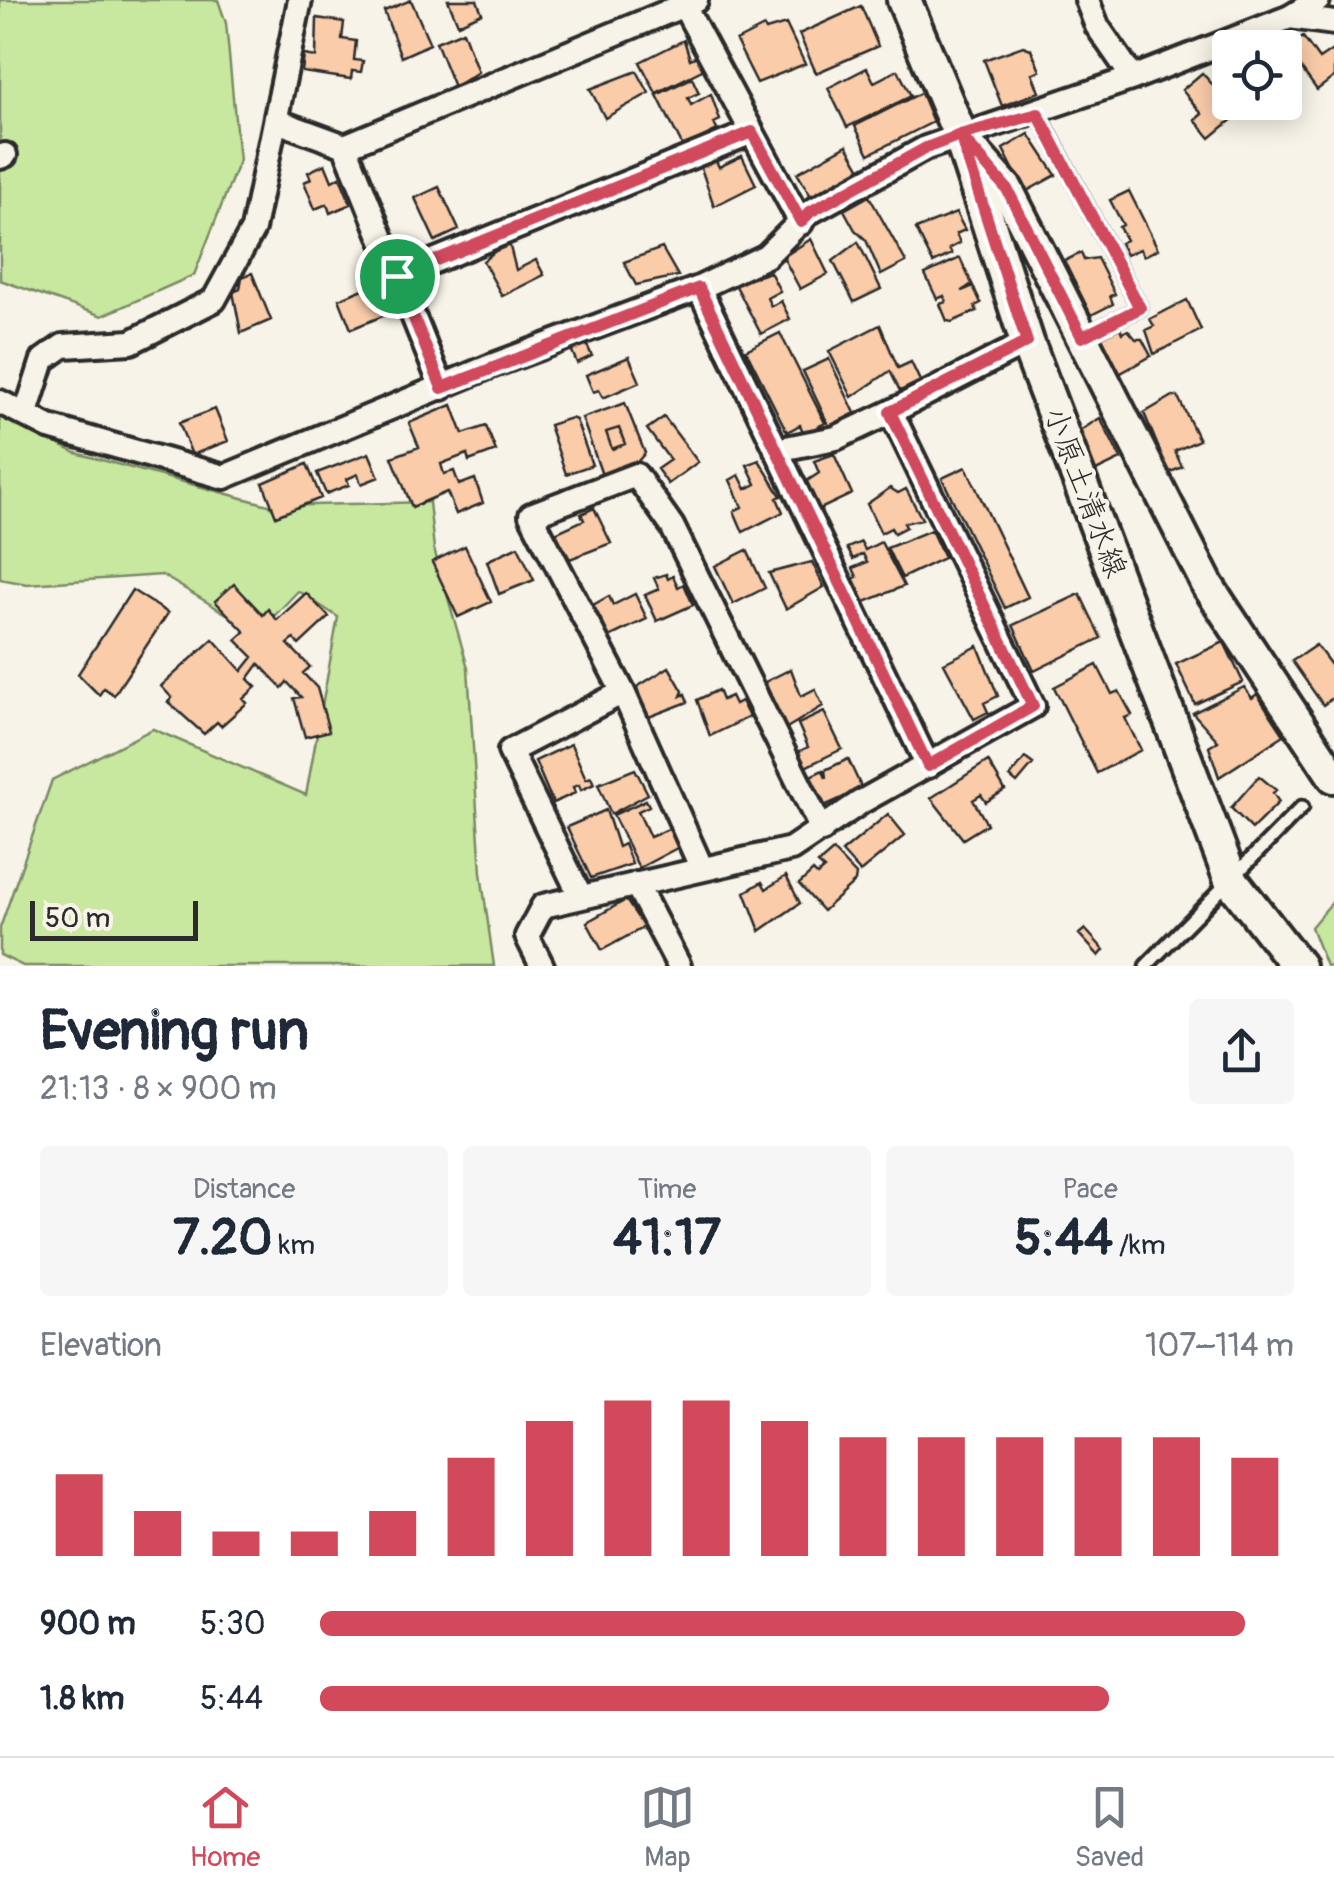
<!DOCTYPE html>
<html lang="en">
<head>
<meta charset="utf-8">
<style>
	:root { --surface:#fff; --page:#f6f6f7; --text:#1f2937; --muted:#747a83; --line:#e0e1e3; --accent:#d1495b }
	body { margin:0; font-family:Pangolin,"Klee One",sans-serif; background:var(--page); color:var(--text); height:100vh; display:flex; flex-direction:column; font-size:38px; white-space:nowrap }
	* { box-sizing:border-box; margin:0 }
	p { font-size:32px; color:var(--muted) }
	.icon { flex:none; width:55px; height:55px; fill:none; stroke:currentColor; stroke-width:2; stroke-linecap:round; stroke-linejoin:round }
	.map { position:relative; height:966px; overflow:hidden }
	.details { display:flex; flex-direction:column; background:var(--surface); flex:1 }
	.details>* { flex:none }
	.tools { position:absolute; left:1212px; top:30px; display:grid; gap:20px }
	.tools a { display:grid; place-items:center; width:90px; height:90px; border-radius:10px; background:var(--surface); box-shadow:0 5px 25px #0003; font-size:50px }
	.scale { position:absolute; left:30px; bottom:25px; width:168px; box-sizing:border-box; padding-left:10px; border:5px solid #2b2b2b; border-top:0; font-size:28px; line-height:35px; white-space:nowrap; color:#2b2b2b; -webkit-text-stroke:8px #f7f3e8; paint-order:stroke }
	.pin { position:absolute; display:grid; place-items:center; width:85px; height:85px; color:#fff; margin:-42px; border:5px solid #fff; border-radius:50%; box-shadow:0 2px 10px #0007 }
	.round { display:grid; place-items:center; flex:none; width:105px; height:105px; border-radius:10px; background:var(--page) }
	.summary { display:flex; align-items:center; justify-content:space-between; height:170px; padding:0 40px }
	h1 { font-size:55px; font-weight:700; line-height:75px }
	.stats { display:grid; grid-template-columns:repeat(3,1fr); gap:15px; height:170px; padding:10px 40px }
	.stats div { display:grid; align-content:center; border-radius:10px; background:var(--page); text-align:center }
	.stats b { font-size:50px; font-weight:700 }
	.stats small { font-size:28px; font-weight:400 }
	.stats p { font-size:28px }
	.chart { height:280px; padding:20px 40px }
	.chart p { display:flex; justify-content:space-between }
	.chart svg { width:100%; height:180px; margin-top:10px; stroke:var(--accent); stroke-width:6 }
	ul { padding:0 40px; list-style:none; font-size:32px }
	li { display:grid; grid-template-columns:160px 120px 1fr; align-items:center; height:75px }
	li i { height:25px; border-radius:12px; background:var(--accent) }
	.dock { display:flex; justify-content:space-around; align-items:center; height:140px; border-top:2px solid var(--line); background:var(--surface); font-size:28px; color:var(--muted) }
	.dock a { display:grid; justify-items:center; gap:5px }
	.dock .selected { color:var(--accent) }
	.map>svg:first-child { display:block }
	.green { fill:#c8e8a0; stroke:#7a8a66; stroke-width:2.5 }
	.building { fill:#facca9; stroke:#2b2b2b; stroke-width:2.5 }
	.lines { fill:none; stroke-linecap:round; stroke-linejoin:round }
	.service-casing { stroke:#2b2b2b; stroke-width:19 }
	.minor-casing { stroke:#2b2b2b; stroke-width:30 }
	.tertiary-casing { stroke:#2b2b2b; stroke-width:38 }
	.secondary-casing { stroke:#2b2b2b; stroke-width:40 }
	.service { stroke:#f7f3e8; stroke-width:11 }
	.minor { stroke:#f7f3e8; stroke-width:22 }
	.tertiary { stroke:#f7f3e8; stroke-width:30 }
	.secondary { stroke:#f7f3e8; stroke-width:32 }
	.route-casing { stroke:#fff; stroke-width:20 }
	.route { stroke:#d1495b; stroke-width:12 }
	.labels { text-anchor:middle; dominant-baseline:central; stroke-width:8; stroke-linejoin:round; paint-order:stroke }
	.street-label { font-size:30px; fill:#2b2b2b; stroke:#f7f3e8 }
</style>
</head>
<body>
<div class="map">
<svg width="1334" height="966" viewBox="0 0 1334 966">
	<rect width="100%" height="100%" fill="#f7f3e8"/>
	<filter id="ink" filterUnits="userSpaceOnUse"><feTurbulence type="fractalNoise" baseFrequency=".01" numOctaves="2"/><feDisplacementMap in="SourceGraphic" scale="20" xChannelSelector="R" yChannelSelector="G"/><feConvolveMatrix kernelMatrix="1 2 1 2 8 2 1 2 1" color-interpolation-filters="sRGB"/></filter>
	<g filter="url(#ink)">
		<path class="green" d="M0 0H218L226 23 239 161 194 275 102 316 0 280Z
			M0 415 76 453 272 506 429 502 434 549 468 668 481 873 494 966H23L0 955V928L52 780 153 729 306 795 338 617 298 591 258 633 162 575 27 584 0 579Z
			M1334 900V966H1326L1311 927Z"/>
		<path class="building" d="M411 0 430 44 401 57 384 11Z
			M448 0H477L482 13 458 24Z
			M861 6 878 46 816 73 799 34Z
			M317 18 344 22 342 39 356 41 354 60 363 61 361 72 352 71 351 79 302 72 304 55 316 57Z
			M786 24 805 64 757 83 736 41 764 27 766 30Z
			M463 31 478 72 454 87 436 42Z
			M1303 37 1319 59 1334 49V77L1317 90 1287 49Z
			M684 40 690 59 697 56 704 69 656 93 640 62Z
			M1023 46 1031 49 1040 71 1032 73 1039 92 1002 106 984 60Z
			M867 68 874 82 898 70 911 96 847 127 828 88Z
			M1230 70V102H1253L1210 138 1195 120 1202 114 1182 90 1202 73 1213 85Z
			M637 71 649 93 605 118 590 89Z
			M692 78 699 93 688 98 691 105 711 94 720 120 714 123 717 130 683 147 657 95Z
			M921 93 933 122 869 154 855 126Z
			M1029 134 1056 175 1025 192 1003 149Z
			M847 145 861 169 812 198 797 173Z
			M742 156 756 185 714 206 700 165 715 159 719 167Z
			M325 164 332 181 340 177 351 204 330 213 327 204 315 209 304 182 311 179 308 172Z
			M439 187 459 230 435 241 415 198Z
			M1129 191 1158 249 1144 256 1140 249 1126 255 1120 243 1126 240 1119 227 1123 225 1110 200Z
			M869 196 906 262 881 275 866 240 855 230 844 210Z
			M956 213 965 230 956 234 960 243 949 249 952 254 933 263 916 229Z
			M508 239 516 270 536 260 544 275 502 296 483 261 498 249 496 245Z
			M811 239 828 274 800 289 783 257Z
			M858 242 881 289 854 302 833 261Z
			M662 248 678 276 636 285 624 262Z
			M1081 253 1084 260 1097 258 1115 294 1110 296 1113 304 1091 315 1064 261Z
			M960 258 972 284 962 291 973 286 981 303 975 306 977 311 952 322 947 321 940 304 946 302 944 296 937 299 925 274Z
			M770 272 780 291 767 298 771 306 781 301 790 319 761 334 735 284Z
			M252 273 271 320 241 333 233 292 240 289 242 277Z
			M378 283 390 313 351 329 339 299Z
			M1187 300 1201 330 1154 354 1146 330 1154 326 1150 319Z
			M880 325 898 368 911 362 920 381 900 391 890 371 852 397 829 351Z
			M1120 328 1122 333 1128 330 1136 339H1142L1151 356 1119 374 1100 338Z
			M780 333 825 423 804 434 800 425 787 432 746 350Z
			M586 343 592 356 577 363 571 349Z
			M629 357 640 382 603 398 599 390 593 392 586 375Z
			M829 359 855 413 829 426 803 371Z
			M1173 396 1178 397 1199 440 1175 451 1182 467 1169 473 1144 413Z
			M625 403 645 453 638 461 602 475 582 418Z
			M452 405 463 434 486 426 496 451 469 461 467 454 441 464 444 474 454 471 459 485 475 479 483 503 456 514 447 492 412 507 392 457 419 447 409 423Z
			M215 409 228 441 192 455 179 423Z
			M664 417 698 462 668 484 657 469 670 460 647 429Z
			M571 418 576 420 592 465 566 474 549 425Z
			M1100 418 1121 459 1096 471 1078 432Z
			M619 428 625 444 612 449 606 432Z
			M369 453 379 477 361 484 358 474 347 479 349 485 326 494 317 473Z
			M834 454 852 494 818 510 804 483 819 473 814 461Z
			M759 460 781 496 777 498 783 512 743 532 734 511 742 507 730 480 739 475 746 489 756 484 747 465Z
			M307 464 321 498 276 516 263 483Z
			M966 467 1028 597 1005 608 942 478Z
			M890 488 898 493 906 489 922 519 904 523 906 527 894 533 891 528 881 533 867 504Z
			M594 508 611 543 570 559 555 533 584 520 581 514Z
			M931 530 944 558 902 578 887 548Z
			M861 542 865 550 881 542 904 586 860 604 849 581 857 577 853 568 867 562 863 554 853 559 847 548Z
			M465 546 491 602 458 617 432 562Z
			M518 546 534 580 499 594 487 561Z
			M747 550 765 588 733 604 715 566Z
			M812 562 824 587 786 609 769 573Z
			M666 574 668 579 673 576 678 587 684 584 693 605 657 621 645 595 659 589 654 578Z
			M234 584 263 615 268 609 277 620 306 593 329 617 299 645 294 639 288 644 310 667 303 673 317 688 329 731 305 737 294 698 301 697 287 682 282 688 259 664 248 679 256 687 243 699 247 703 221 726 217 722 204 734 168 702 172 698 161 686 213 639 242 671 253 657 236 640 245 632 215 601Z
			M132 590 168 613 114 695 104 688 99 695 78 674Z
			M635 594 647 619 609 637 593 605 609 596 613 605Z
			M1080 594 1101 638 1034 671 1013 625Z
			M1224 642 1243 682 1195 704 1176 664Z
			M1316 645 1334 669V697L1323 705 1292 661Z
			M978 646 998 696 984 703 988 712 974 719 944 663Z
			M1097 665 1112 694 1119 691 1132 715 1125 718 1141 750 1097 773 1054 687Z
			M669 667 683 691 681 696 685 694 688 702 646 718 637 687Z
			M791 669 801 696 815 689 823 706 785 729 765 682Z
			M1244 687 1252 698 1257 694 1284 735 1219 777 1209 747 1218 741 1193 713Z
			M718 690 722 700 731 696 735 704 741 701 749 717 710 736 697 700Z
			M824 712 842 749 803 768 796 753 808 747 798 724Z
			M571 744 586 779 591 777 594 784 581 790 579 785 573 787 575 793 553 803 535 761Z
			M1025 758 1033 764 1017 783 1010 777Z
			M848 759 862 789 822 807 808 777 823 770 826 778 825 770Z
			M988 761 1005 790 986 802 981 795 973 800 987 824 963 839 931 798Z
			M635 769 648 794 611 814 598 784Z
			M1259 776 1276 790 1273 793 1279 802 1252 829 1231 808Z
			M646 800 649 806 638 811 650 837 671 828 679 847 639 868 613 815Z
			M606 810 618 847 624 844 632 864 591 878 567 827Z
			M606 810 618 847 624 844 632 864 591 878 567 827Z
			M888 814 905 835 860 872 842 852Z
			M833 851 856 875 855 882 823 911 799 884 813 871 817 875 824 869 818 864Z
			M786 876 800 903 760 931 745 892 762 882 766 889Z
			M626 900 644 927 602 950 587 922Z
			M1085 929 1104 950 1099 956 1079 934Z"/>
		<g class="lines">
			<g class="service-casing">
				<path id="service" d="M1038 113 1140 308 1086 335
					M1146 966 1302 807"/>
			</g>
			<g class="minor-casing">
				<path id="minor" d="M681 0 801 223
					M1087 0 1097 26 1133 78
					M1290 17 1334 23
					M277 121 345 146 442 388
					M345 146 696 0
					M0 157 5 155
					M397 276 752 132
					M699 288 928 766
					M0 402 49 427 224 477 491 366 699 288 766 256 810 212 926 148 1133 78 1290 17 1318 0
					M26 413 43 360 63 346 131 342 214 300 253 229 300 0
					M776 450 836 438 891 412
					M702 869 623 692 531 515 636 475 672 526 822 830
					M636 884 679 966
					M581 897 510 751 623 692
					M542 966 527 936 543 906 791 849 861 802 1033 706 891 412 1027 342"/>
			</g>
			<g class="tertiary-casing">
				<path id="tertiary" d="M962 138 1007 189 1208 586 1334 777"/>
			</g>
			<g class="secondary-casing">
				<path id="secondary" d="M904 0 960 135 1027 342 1231 880 1298 966"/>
			</g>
			<use href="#service" class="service"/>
			<use href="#minor" class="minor"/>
			<use href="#tertiary" class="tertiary"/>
			<use href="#secondary" class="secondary"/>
		</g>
	</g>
	<g class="lines" filter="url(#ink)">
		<g class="route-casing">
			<path id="route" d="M397 276 442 388 699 288 928 766 1033 706 890 412 1027 342 960 135 1038 114 1140 308 1082 337 1007 189 960 135 926 148 810 212 801 222 752 132 397 276"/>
		</g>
		<use href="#route" class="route"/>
	</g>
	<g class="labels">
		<g class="street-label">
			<text transform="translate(1085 492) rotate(69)">小原土清水線</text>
		</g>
	</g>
</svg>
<div class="tools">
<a><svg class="icon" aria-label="locate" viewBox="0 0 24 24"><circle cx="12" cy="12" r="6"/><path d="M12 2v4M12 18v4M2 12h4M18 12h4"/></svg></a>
</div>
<div class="scale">50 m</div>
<div class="pin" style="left:397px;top:276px;background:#1e9e55"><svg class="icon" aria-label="arrive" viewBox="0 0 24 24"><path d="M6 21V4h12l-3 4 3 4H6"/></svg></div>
</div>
<section class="details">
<div class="summary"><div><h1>Evening run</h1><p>21:13 · 8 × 900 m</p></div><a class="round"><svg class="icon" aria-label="share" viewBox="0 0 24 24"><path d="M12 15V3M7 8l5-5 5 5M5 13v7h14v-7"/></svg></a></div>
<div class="stats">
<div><p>Distance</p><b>7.20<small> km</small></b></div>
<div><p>Time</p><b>41:17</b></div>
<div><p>Pace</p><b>5:44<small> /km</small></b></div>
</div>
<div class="chart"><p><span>Elevation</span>107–114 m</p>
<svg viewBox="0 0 160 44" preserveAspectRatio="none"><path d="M5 44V24M15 44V33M25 44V38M35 44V38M45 44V33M55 44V20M65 44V11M75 44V6M85 44V6M95 44V11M105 44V15M115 44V15M125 44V15M135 44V15M145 44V15M155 44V20"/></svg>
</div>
<ul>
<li><b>900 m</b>5:30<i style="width:95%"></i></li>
<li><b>1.8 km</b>5:44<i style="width:81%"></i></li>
</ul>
</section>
<nav class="dock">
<a class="selected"><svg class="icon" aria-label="home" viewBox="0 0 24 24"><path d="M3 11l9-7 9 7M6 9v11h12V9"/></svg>Home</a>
<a><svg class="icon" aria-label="map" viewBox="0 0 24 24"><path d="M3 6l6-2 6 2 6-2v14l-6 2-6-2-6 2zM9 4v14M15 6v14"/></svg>Map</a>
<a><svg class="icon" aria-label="saved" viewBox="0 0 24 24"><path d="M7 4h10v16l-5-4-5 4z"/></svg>Saved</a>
</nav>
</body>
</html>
